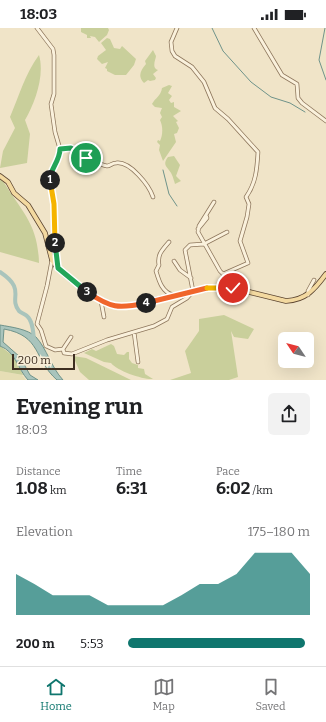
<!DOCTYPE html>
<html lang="en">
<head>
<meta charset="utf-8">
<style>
	:root { --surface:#fff; --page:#f2f2f2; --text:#202124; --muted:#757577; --line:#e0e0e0; --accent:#0f766e }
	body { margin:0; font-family:Bitter,serif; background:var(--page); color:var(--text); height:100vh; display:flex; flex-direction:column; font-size:15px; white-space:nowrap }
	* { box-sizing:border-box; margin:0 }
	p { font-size:13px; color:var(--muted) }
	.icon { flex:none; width:22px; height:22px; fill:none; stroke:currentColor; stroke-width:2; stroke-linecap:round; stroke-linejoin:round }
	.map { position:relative; height:352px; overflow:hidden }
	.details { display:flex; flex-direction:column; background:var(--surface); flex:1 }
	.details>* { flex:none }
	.needle { width:26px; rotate:305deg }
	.controls { position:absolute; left:278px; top:304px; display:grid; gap:8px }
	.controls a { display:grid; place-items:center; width:36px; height:36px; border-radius:6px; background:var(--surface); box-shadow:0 4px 16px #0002; font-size:20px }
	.scale { position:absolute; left:12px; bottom:10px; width:63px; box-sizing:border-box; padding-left:4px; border:2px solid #3d2e20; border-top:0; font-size:11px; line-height:14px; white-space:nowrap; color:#3d2e20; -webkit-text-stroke:3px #f7eed8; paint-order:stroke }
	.pin { position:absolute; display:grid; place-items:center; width:34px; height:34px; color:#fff; margin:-17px; border:2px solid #fff; border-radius:50%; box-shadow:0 1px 4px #0007 }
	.km { position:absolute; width:20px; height:20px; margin:-10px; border-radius:50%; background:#222; color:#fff; font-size:11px; line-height:20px; text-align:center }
	.round { display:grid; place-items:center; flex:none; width:42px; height:42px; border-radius:6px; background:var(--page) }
	.summary { display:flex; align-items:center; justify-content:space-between; height:68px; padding:0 16px }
	h1 { font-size:22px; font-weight:700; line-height:30px }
	.stats { display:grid; grid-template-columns:repeat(3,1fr); gap:6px; height:68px; padding:4px 16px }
	.stats div { display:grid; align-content:center }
	.stats b { font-size:17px; font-weight:700 }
	.stats small { font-size:11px; font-weight:400 }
	.stats p { font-size:11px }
	.chart { height:112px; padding:8px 16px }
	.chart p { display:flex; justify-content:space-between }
	.chart svg { width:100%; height:72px; margin-top:4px; fill:var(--accent); opacity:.7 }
	ul { padding:0 16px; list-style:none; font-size:13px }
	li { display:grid; grid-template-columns:64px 48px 1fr; align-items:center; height:30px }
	li i { height:10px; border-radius:5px; background:var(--accent) }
	.status { display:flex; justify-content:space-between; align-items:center; height:28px; padding:0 20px; background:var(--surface); direction:ltr }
	.status svg { height:11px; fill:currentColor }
	.dock { display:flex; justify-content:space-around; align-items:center; height:56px; border-top:1px solid var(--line); background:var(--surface); font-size:11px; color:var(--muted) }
	.dock a { display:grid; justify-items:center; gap:2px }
	.dock .on { color:var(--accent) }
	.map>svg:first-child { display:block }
	.farmland { fill:#e6deb5 }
	.green { fill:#c9cf9b }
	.water { fill:#a9c4bc; stroke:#6f938a }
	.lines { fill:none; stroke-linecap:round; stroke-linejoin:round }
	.stream { stroke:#6f938a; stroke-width:1 }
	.river { stroke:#a9c4bc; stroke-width:4 }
	.minor-casing { stroke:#8d765c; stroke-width:4.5 }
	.major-casing { stroke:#5b4430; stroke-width:5.5 }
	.minor { stroke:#faf1dc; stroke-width:3 }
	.major { stroke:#f3d9a0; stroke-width:4 }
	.split-1-casing { stroke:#fff; stroke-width:8 }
	.split-2-casing { stroke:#fff; stroke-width:8 }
	.split-3-casing { stroke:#fff; stroke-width:8 }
	.split-4-casing { stroke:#fff; stroke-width:8 }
	.split-5-casing { stroke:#fff; stroke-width:8 }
	.split-6-casing { stroke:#fff; stroke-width:8 }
	.split-1 { stroke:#22a559; stroke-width:5 }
	.split-2 { stroke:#f5b400; stroke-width:5 }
	.split-3 { stroke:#22a559; stroke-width:5 }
	.split-4 { stroke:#f0652b; stroke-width:5 }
	.split-5 { stroke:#f0652b; stroke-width:5 }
	.split-6 { stroke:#f5b400; stroke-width:5 }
</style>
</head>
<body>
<div class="status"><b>18:03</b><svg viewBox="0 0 49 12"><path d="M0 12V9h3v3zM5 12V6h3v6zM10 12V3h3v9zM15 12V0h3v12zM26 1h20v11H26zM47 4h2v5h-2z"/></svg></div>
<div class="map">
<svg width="326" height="352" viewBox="0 0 326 352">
	<rect width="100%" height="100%" fill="#f0e4c8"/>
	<path class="farmland" d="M0 343 22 347 26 352H0Z"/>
	<path class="green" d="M81 0H108L109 2 107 7 99 14 95 9 90 8 91 10H87V7L81 4Z
		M107 10 110 11 114 20 120 21 122 18 136 31 134 37 126 47H115L107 43V41L105 40 108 34 102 36 97 31 98 28 106 22 101 15Z
		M153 22 156 28C156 31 151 40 158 42L153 46 156 50 155 52 150 53 148 52 144 55C137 48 141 42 146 36L145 33Z
		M39 27C45 47 35 75 25 92L30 106 27 135 0 140 3 123 15 100 10 89C19 68 25 46 39 27Z
		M169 57 172 58 168 65 172 68 169 72 171 75 174 74V79L181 83 173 88 178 93 176 94 179 100 177 105 174 106 176 114 163 133 159 122 160 117 157 114 158 112 160 113C163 107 163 98 160 92L162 89 160 85 162 80 155 79 152 76C155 70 161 68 162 60Z
		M174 128 180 137 176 148 181 153 175 156C174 153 173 149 172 147 169 139 161 138 168 129Z
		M0 151 3 153C22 184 38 196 39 235L0 224Z
		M224 287 254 301 248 311 234 309 231 303 238 349 229 352H170L191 345 185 323 199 303V291Z
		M111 316 114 318 117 326 124 327 127 324H129V331L132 335 138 337V340L144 341 145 346 153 351C144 352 117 343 111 335L104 334 84 325 92 321 96 323Z
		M0 318 16 330 23 347 0 343Z
		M73 328 86 330 131 352H89L80 344Z"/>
	<path class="water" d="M0 297C11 299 28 301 36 309 47 321 51 339 63 352H57C33 331 42 308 4 301L3 314 20 329 30 347 38 352H28C17 340 16 324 0 318Z"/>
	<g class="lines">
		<path class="stream" d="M212 0 223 23 251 54 271 69 290 75 305 84
			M325 0 319 32 326 52
			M163 142 169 166 177 178"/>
		<path class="river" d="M0 244C27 262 8 269 19 283 21 285 25 286 27 288 33 293 33 304 34 311"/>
		<g class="minor-casing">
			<path id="minor" d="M37 0 53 21 54 27V66L51 76 55 104 60 121V128L50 148 54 176 55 225 58 239
				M177 0 171 14 172 23 175 28 192 39 204 54 215 80 228 91 258 124C257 141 256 155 246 169L249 176 247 189 240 213 248 235 223 246 233 260
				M254 0 282 47 297 56 298 70 302 75 326 93
				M60 121 71 119C78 124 99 137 107 138 110 138 112 135 116 135 130 133 149 157 153 169
				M214 174 199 198 198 204 220 243 223 246
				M198 201 207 190 206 187
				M169 214C162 222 157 227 159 237L156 243C159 253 162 264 173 267
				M52 232 47 258 37 296 41 302 46 318 55 322 63 321 64 325 72 326 107 312 154 298 167 291 172 279 187 270 193 263 185 222 190 217 204 216 227 204
				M174 233 180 242 191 250
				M308 267V263L314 252
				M101 273 104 289
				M134 304 138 334
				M63 321 71 309"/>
		</g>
		<g class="major-casing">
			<path id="major" d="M0 148 8 154 14 165 28 177 45 205 52 232 58 241 71 252 107 276 124 279 193 263 223 259 233 260 286 273C306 272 315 261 326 246"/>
		</g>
		<use href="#minor" class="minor"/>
		<use href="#major" class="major"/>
	</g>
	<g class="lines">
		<g class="split-1-casing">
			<path id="split-1" d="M50 152C49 143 60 133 60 121L71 120 86 130"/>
		</g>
		<g class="split-2-casing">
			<path id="split-2" d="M50 152 54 176 55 215"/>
		</g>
		<g class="split-3-casing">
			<path id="split-3" d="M55 215 58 240 87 264"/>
		</g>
		<g class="split-4-casing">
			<path id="split-4" d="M87 264C111 280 118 281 146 275"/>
		</g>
		<g class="split-5-casing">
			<path id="split-5" d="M146 275 207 260"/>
		</g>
		<g class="split-6-casing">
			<path id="split-6" d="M207 260H233"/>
		</g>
		<use href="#split-1" class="split-1"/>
		<use href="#split-2" class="split-2"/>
		<use href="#split-3" class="split-3"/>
		<use href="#split-4" class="split-4"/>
		<use href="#split-5" class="split-5"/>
		<use href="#split-6" class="split-6"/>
	</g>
</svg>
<div class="controls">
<a><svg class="needle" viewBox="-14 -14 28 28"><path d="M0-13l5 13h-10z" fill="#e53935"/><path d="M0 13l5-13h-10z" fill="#757577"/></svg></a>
</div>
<div class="scale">200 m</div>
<div class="pin" style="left:86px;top:130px;background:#1e9e55"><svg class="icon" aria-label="arrive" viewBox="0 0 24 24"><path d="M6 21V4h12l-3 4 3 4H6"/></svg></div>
<div class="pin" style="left:233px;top:260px;background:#d93025"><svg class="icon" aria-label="check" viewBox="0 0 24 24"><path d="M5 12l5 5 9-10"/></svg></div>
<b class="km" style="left:50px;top:152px">1</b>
<b class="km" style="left:55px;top:215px">2</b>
<b class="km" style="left:87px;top:264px">3</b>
<b class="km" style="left:146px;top:275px">4</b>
</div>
<section class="details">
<div class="summary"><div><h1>Evening run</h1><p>18:03</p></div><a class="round"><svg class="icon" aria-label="share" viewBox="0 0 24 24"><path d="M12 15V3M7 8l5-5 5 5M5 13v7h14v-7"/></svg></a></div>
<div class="stats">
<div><p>Distance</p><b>1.08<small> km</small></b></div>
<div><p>Time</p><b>6:31</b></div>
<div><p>Pace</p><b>6:02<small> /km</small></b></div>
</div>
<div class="chart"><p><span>Elevation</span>175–180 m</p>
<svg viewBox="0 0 160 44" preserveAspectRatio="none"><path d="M0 44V19L10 25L20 32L30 32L40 32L50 38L60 38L70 38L80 38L90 32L100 25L110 25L120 19L130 6L140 6L150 6L160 19V44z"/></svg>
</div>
<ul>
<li><b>200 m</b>5:53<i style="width:97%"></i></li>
</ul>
</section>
<nav class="dock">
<a class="on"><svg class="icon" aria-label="home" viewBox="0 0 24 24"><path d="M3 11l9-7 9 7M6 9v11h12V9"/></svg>Home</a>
<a><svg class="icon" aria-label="map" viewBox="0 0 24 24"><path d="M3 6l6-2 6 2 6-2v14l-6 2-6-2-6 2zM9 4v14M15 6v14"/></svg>Map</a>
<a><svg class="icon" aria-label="saved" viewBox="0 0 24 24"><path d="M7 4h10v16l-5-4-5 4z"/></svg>Saved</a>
</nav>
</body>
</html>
